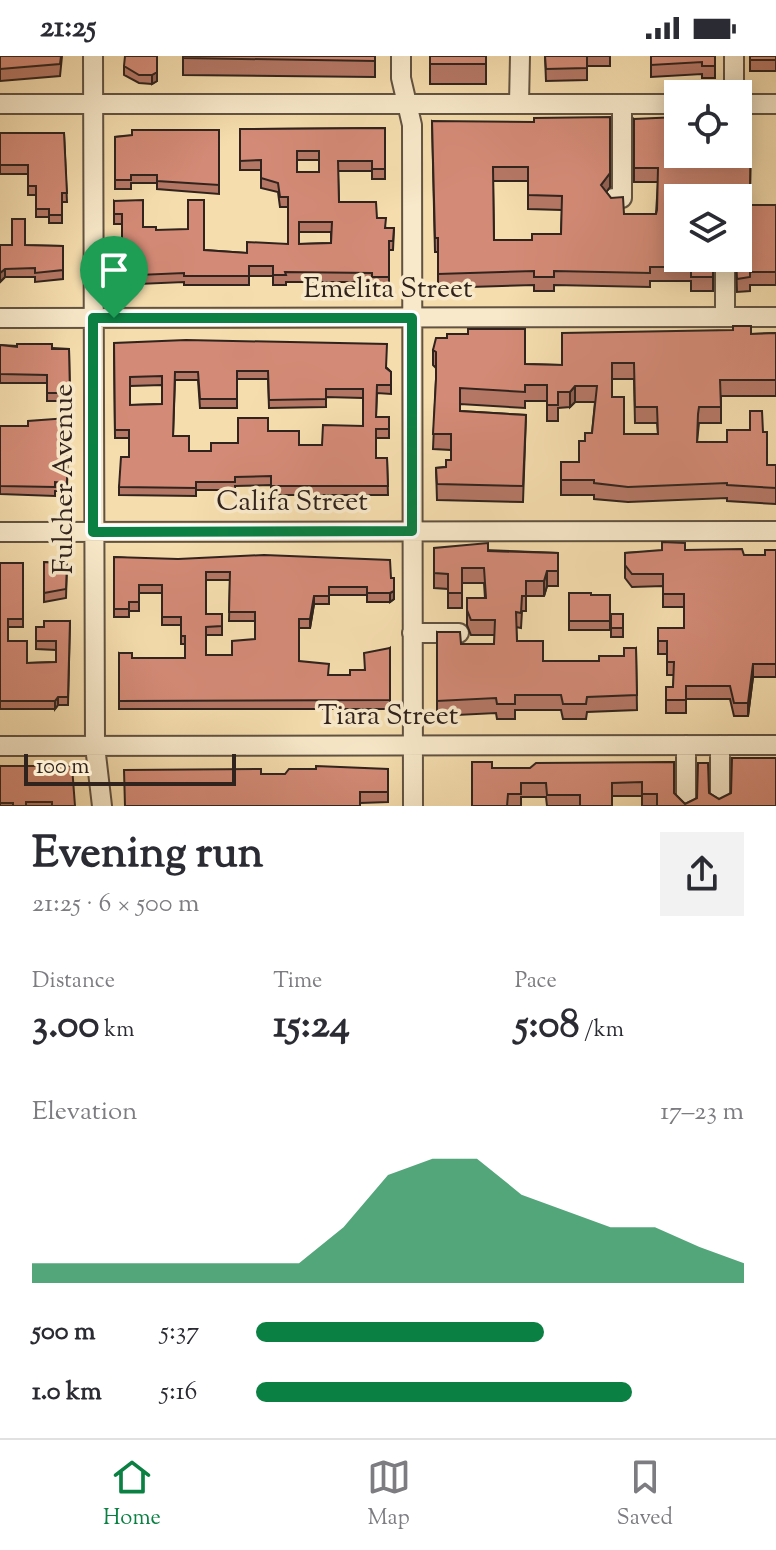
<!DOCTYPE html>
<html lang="en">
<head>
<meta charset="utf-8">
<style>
	:root { --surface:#fff; --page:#f2f2f3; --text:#2b2b33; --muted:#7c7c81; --line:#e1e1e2; --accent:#0b8043 }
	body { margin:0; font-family:"Sorts Mill Goudy",serif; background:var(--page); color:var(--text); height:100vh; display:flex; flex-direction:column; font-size:30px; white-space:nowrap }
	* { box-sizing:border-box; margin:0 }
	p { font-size:26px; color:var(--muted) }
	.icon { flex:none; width:44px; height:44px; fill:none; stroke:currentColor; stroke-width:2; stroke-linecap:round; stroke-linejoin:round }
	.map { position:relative; height:750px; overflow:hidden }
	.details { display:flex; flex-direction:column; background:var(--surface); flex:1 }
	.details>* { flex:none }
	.tools { position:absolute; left:664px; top:24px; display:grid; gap:16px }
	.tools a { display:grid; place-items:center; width:88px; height:88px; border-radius:0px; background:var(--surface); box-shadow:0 4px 20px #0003; font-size:40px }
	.scale { position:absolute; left:24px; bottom:20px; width:212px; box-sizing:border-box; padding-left:8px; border:4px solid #30231d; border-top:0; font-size:22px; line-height:28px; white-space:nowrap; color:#30231d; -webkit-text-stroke:6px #f8e9ca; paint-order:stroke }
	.pin { position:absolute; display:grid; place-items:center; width:68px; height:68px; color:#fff; margin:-82px -34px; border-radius:50% 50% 50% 0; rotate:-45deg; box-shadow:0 0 8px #0007 }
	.pin .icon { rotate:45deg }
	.round { display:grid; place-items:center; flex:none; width:84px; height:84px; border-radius:0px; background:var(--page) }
	.head { display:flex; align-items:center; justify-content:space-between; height:136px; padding:0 32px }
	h1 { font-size:44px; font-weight:700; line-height:60px }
	.figures { display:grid; grid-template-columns:repeat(3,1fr); gap:12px; height:136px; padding:8px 32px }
	.figures div { display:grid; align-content:center }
	.figures b { font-size:40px; font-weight:700 }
	.figures small { font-size:22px; font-weight:400 }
	.figures p { font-size:22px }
	.chart { height:224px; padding:16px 32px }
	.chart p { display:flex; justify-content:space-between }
	.chart svg { width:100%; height:144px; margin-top:8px; fill:var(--accent); opacity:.7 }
	ul { padding:0 32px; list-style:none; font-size:26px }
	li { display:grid; grid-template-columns:128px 96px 1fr; align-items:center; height:60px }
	li i { height:20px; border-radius:10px; background:var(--accent) }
	.status { display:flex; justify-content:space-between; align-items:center; height:56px; padding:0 40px; background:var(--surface); direction:ltr }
	.status svg { height:22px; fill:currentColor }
	.tab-bar { display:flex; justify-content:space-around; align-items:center; height:112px; border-top:2px solid var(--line); background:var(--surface); font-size:22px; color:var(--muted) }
	.tab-bar a { display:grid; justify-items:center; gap:4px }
	.tab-bar .selected { color:var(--accent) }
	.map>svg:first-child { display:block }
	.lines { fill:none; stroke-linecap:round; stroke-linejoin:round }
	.minor-casing { stroke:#615241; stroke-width:22 }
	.minor { stroke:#f8e9ca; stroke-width:18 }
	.wall { fill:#b57765; stroke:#30231d; stroke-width:2; fill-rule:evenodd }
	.shaded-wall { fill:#946153; stroke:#30231d; stroke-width:2 }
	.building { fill:#d38a76; stroke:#30231d; stroke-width:2; fill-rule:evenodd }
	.route-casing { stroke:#fff; stroke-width:16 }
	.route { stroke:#0b8043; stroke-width:10 }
	.labels { text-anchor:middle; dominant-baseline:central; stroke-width:7; stroke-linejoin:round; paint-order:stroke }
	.street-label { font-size:28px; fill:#30231d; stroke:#f8e9ca }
</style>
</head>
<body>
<div class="status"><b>21:25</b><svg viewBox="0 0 49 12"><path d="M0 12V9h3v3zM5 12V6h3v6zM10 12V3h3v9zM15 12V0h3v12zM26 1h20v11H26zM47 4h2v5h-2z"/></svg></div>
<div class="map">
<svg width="776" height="750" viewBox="0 0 776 750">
	<rect width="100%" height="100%" fill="#f5ddae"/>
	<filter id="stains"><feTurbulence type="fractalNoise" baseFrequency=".0025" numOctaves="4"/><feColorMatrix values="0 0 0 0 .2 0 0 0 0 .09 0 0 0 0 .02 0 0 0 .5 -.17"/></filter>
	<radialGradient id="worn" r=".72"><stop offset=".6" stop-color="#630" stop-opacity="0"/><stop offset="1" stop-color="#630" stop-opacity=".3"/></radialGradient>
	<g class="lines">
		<g class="minor-casing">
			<path id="minor" d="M93 0 95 690 102 750
				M401 0V22L412 69 413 750
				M734 0V38
				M519 47 520 0
				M0 48H678
				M738 48H776
				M613 142H622V48
				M725 202V261
				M0 262 776 261
				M0 476 776 475
				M412 577H459
				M686 689V750
				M720 689V745
				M0 690 776 689"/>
		</g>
		<use href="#minor" class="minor"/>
	</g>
	<path class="wall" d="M0 0H62L60 20 0 25Z
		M157 0V25L152 28 139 27 124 19V10Z
		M183 0H375V21L183 19Z
		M430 0H486V28H430Z
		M545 0H610V10H587V24L546 25Z
		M651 0H715V22H702V18L651 21Z
		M750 0H776V15H750Z
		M634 63 678 98H738L751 64 750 144H738V142H678L713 202V235H691V225H650V231L554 229V235H534V229L438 232V196H435L432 65 610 131 606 136 624 158H656L658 126H634ZM493 125H528V153L562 154 561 178 532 184H494Z
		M385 72V123H372V115H338L339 146 377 162 386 172H394L393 194H389V231L372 230V226H286V229H273V220H249V229H184V226L115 229V196L122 189V168H114V145L143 171 156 174 204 194 247 197 288 188V151H280L278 136 261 132V114H240V73ZM297 104H319V116H297ZM299 176H331V187L299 188Z
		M219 74V138L157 133V127H131V133H115V81Z
		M0 77H64L67 146H62V167H49V161H36V139H28V118H0Z
		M776 149V229H750V235L737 236 736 202 748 171Z
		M0 189 63 190V223L35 226V221H5L0 226Z
		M776 277V340H721V367H699L697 386H727L763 376 767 409H776V448L727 445V442L628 446 594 443V439H561V406H579L585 385 592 377 595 346H575L570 351 558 352V365H547V345H525V352L460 348V355L526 359 523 446 437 444 436 412 446 411 451 404V394L433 393 436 323V312L433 309V294L525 308 562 309 751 278ZM612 323H634L635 367H657L658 378H624L612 341Z
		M114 287 387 312 391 316V338L377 337 376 361H389V382H376V402H387L388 439H271V429L235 430V434H196V440L119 439V431L129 401V382H115ZM237 323H268L269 352 326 351V341L363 342V370L322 389H299L268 375 238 387 211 395H189L173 380 175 324H198L200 352H237ZM162 329V348L130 349V330Z
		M0 289 69 293 70 345H47V327H0Z
		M68 362 67 435H55V440L0 438V370H28Z
		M434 492 558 497V530H547L544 540H526V555H522L521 572 516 571 517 585 543 605H599L624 600 636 592 637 654 587 656 586 663H563L561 654H515V663H497L496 657 437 660V576L461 588H494L495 579H471L467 569V542H485L484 527H462V552H448V533L434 532Z
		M685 494 744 499H765L776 494V621H753L748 660H734L730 643H686V657H666V631H673L674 619H667V598H658V572H684V551H663V530L632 531 625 522V497Z
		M114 501 391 522 394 543 390 546H367V539H329V548H314L310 572H299V605L329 619H350L364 614 390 592V653H119V597L132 602H185V588H181V569H162V537H139V555H129V561H114ZM206 524H230L229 565H255V583L232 599H206V579H222V558H206Z
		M44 506 67 508 66 542 44 546Z
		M0 507H23V571H8V585L27 607 56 606V594L36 593V571H44L70 565 68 649H58L55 653H0Z
		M569 537 591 539H610V574H569Z
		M611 558H623V581H611Z
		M674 706V737L685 748 709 737 719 743 776 750H642V740H612V750H547L546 741H521V750H472L492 712H530Z
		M0 710 75 750H0Z
		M388 713V746L360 747 261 718H285Z"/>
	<path class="shaded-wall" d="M157 16V25L152 28V19Z
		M610 117V131L601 143V129Z
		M5 213V221L0 226V217Z
		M575 330V346L570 351V336Z
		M547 515V530L544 540V525Z
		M394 535V543L390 546V537Z
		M314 540V548L310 572V563Z
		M753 608V621L748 660V647Z
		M58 641V649L55 653V645Z"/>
	<path class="building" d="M0 0H61L60 8 0 13Z
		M125 0H157V16L152 19H139L124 10Z
		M183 0H375V5L183 2Z
		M430 0H486V8H430Z
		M545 0H587V12L546 13Z
		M651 0H715V10H702V6L651 9Z
		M750 0H776V4H750Z
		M610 61V117L601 129 611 142 623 141 624 158H656L657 154 658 112H634V63L678 61V98H738V64H751L750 131H719V137H709V142H678V202H713V221H691V211H650V217L554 215V221H534V215L438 218V182H435L432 65 534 66V62ZM493 111H528V139L562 140 561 178H532V184H494Z
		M385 72V113H372V105H338L339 146H376L377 162H386L385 172H394L393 185H389V221H372V217L285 216 286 219H273V210H249V220H184V217L115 220V196L116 189H122V158H114V145L143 144V171H156V174L188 173V144H204V194L247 197V186L288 188V141H280L278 127 261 122V104L240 105V73ZM297 95H319V116H297ZM299 166H332L331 187 299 188Z
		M132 74H219V129L157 125V119H131V124H115V81L132 79Z
		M0 77H64L67 137H62V159H49V153H36V130H28V109H0Z
		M748 149H776V216H750V221L737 223 736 202H738V171H749Z
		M12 163H25V189L63 190V214L35 217V212L5 213 0 217V189H12Z
		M733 270H751V278L776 277V324H720L721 351H699L698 358 697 386H727V374H750V355H762L763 376H767V409H776V432L727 429V427L628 431 594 427V424H561V406H579V385H585V377H592L597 330H575L570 336H558V349H547V329H525V336L460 332V355L526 359 523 430 437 428 436 412 446 411V404H451V378H433L436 323V296L433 294 436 282H447V278H468V273H525V308L562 309V277L733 274ZM612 307H634L635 351H657L658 378H624V341H612Z
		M186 284 387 288 386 312 391 316V329H377L376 361H389V373H376V402H387L388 430H271V420L235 421V426H196V432L119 431 121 401H129V374H115L114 287ZM237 315H268L269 344 326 343V333H363V370L323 369 322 389H299V375H268V362H238V387H211V395H189V380H173L175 316H198L200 343H237ZM162 320V348L130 349V321Z
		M17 288H52V293H69L70 337H47V319L0 318V289L17 291Z
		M68 362 67 427 55 426V431L0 430V370H28V365Z
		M662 486 685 487V494L742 493 744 499H765V494H776V608H753L748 647H734L730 630H686V644H666V631H673L674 606H667V585H658V572H684V538H663V518H632L625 509V497L662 494Z
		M488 487V495L558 497V515H547L544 525H526V540H522L521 557 516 556 517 585H543V605H599V600H624V592H636L637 639 587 641 586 648H563L561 639H515V648H497L496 642 437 645V576H460L461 588H494L495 564H471L467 554V542H486L484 512H462V537H448V518L434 517V492Z
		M264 499 390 504 391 522H394V535L390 537H367V531H329V540H314L310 563H299V605L329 608 328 619H350V614H365L364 597 390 592V644L119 645V597H132V602H185V580H181V561H162V529H139V546H129V553H114V501L178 503ZM206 516H230L229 556H255V583L232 585V599H206V571L222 570V558H206Z
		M44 506 67 508 66 533 44 537Z
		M0 507H23V563H8V585H27V607L56 606V585H36V571H44V565H70L68 641H58L55 645H0Z
		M569 537H591V539H610V565H569Z
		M611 558H623V572H611Z
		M732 702H776V750H657V738H642V726L612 727V750H580V739H547L546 727H521V738H508L507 750H472V706H492V712H530L536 707 674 706V737L685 748 697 742 698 707H708L709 737 719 743 731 737Z
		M0 710H72L75 750H52V746H26V750H13V747H0Z
		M316 710 388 713V736H360V750H125L124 714 261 713V718H285L289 713H316Z"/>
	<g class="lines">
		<g class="route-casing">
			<path id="route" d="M93 262H412V475L93 476Z"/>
		</g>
		<use href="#route" class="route"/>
	</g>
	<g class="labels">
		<g class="street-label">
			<text x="388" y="234">Emelita Street</text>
			<text transform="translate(65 423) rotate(-90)">Fulcher Avenue</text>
			<text x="292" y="447">Califa Street</text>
			<text x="388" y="661">Tiara Street</text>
		</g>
	</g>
	<rect width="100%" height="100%" filter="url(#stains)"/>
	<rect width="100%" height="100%" fill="url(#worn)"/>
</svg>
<div class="tools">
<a><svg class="icon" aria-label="locate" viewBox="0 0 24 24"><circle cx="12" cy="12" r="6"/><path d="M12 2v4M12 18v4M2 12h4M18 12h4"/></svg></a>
<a><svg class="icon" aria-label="layers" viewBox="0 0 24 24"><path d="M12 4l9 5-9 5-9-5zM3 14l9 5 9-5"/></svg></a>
</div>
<div class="scale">100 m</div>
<div class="pin" style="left:114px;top:262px;background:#1e9e55"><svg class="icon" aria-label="arrive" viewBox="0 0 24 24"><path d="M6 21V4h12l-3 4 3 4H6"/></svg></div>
</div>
<section class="details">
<div class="head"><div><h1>Evening run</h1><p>21:25 · 6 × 500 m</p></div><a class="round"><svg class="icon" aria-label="share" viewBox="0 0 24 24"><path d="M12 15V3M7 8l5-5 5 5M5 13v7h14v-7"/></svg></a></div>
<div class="figures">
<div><p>Distance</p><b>3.00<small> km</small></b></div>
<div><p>Time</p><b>15:24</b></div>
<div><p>Pace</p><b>5:08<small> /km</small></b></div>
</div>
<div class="chart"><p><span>Elevation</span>17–23 m</p>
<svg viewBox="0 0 160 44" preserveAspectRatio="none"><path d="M0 44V38L10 38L20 38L30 38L40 38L50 38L60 38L70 27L80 11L90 6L100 6L110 17L120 22L130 27L140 27L150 33L160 38V44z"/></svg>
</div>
<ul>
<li><b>500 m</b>5:37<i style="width:59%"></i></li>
<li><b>1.0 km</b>5:16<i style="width:77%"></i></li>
</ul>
</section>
<nav class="tab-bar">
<a class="selected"><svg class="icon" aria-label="home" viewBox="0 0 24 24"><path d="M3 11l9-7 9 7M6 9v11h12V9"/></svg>Home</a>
<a><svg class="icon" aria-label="map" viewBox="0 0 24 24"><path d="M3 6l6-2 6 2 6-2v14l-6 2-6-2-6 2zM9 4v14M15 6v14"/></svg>Map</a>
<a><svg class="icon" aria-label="saved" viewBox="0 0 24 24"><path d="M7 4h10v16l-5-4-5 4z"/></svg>Saved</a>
</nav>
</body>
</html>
